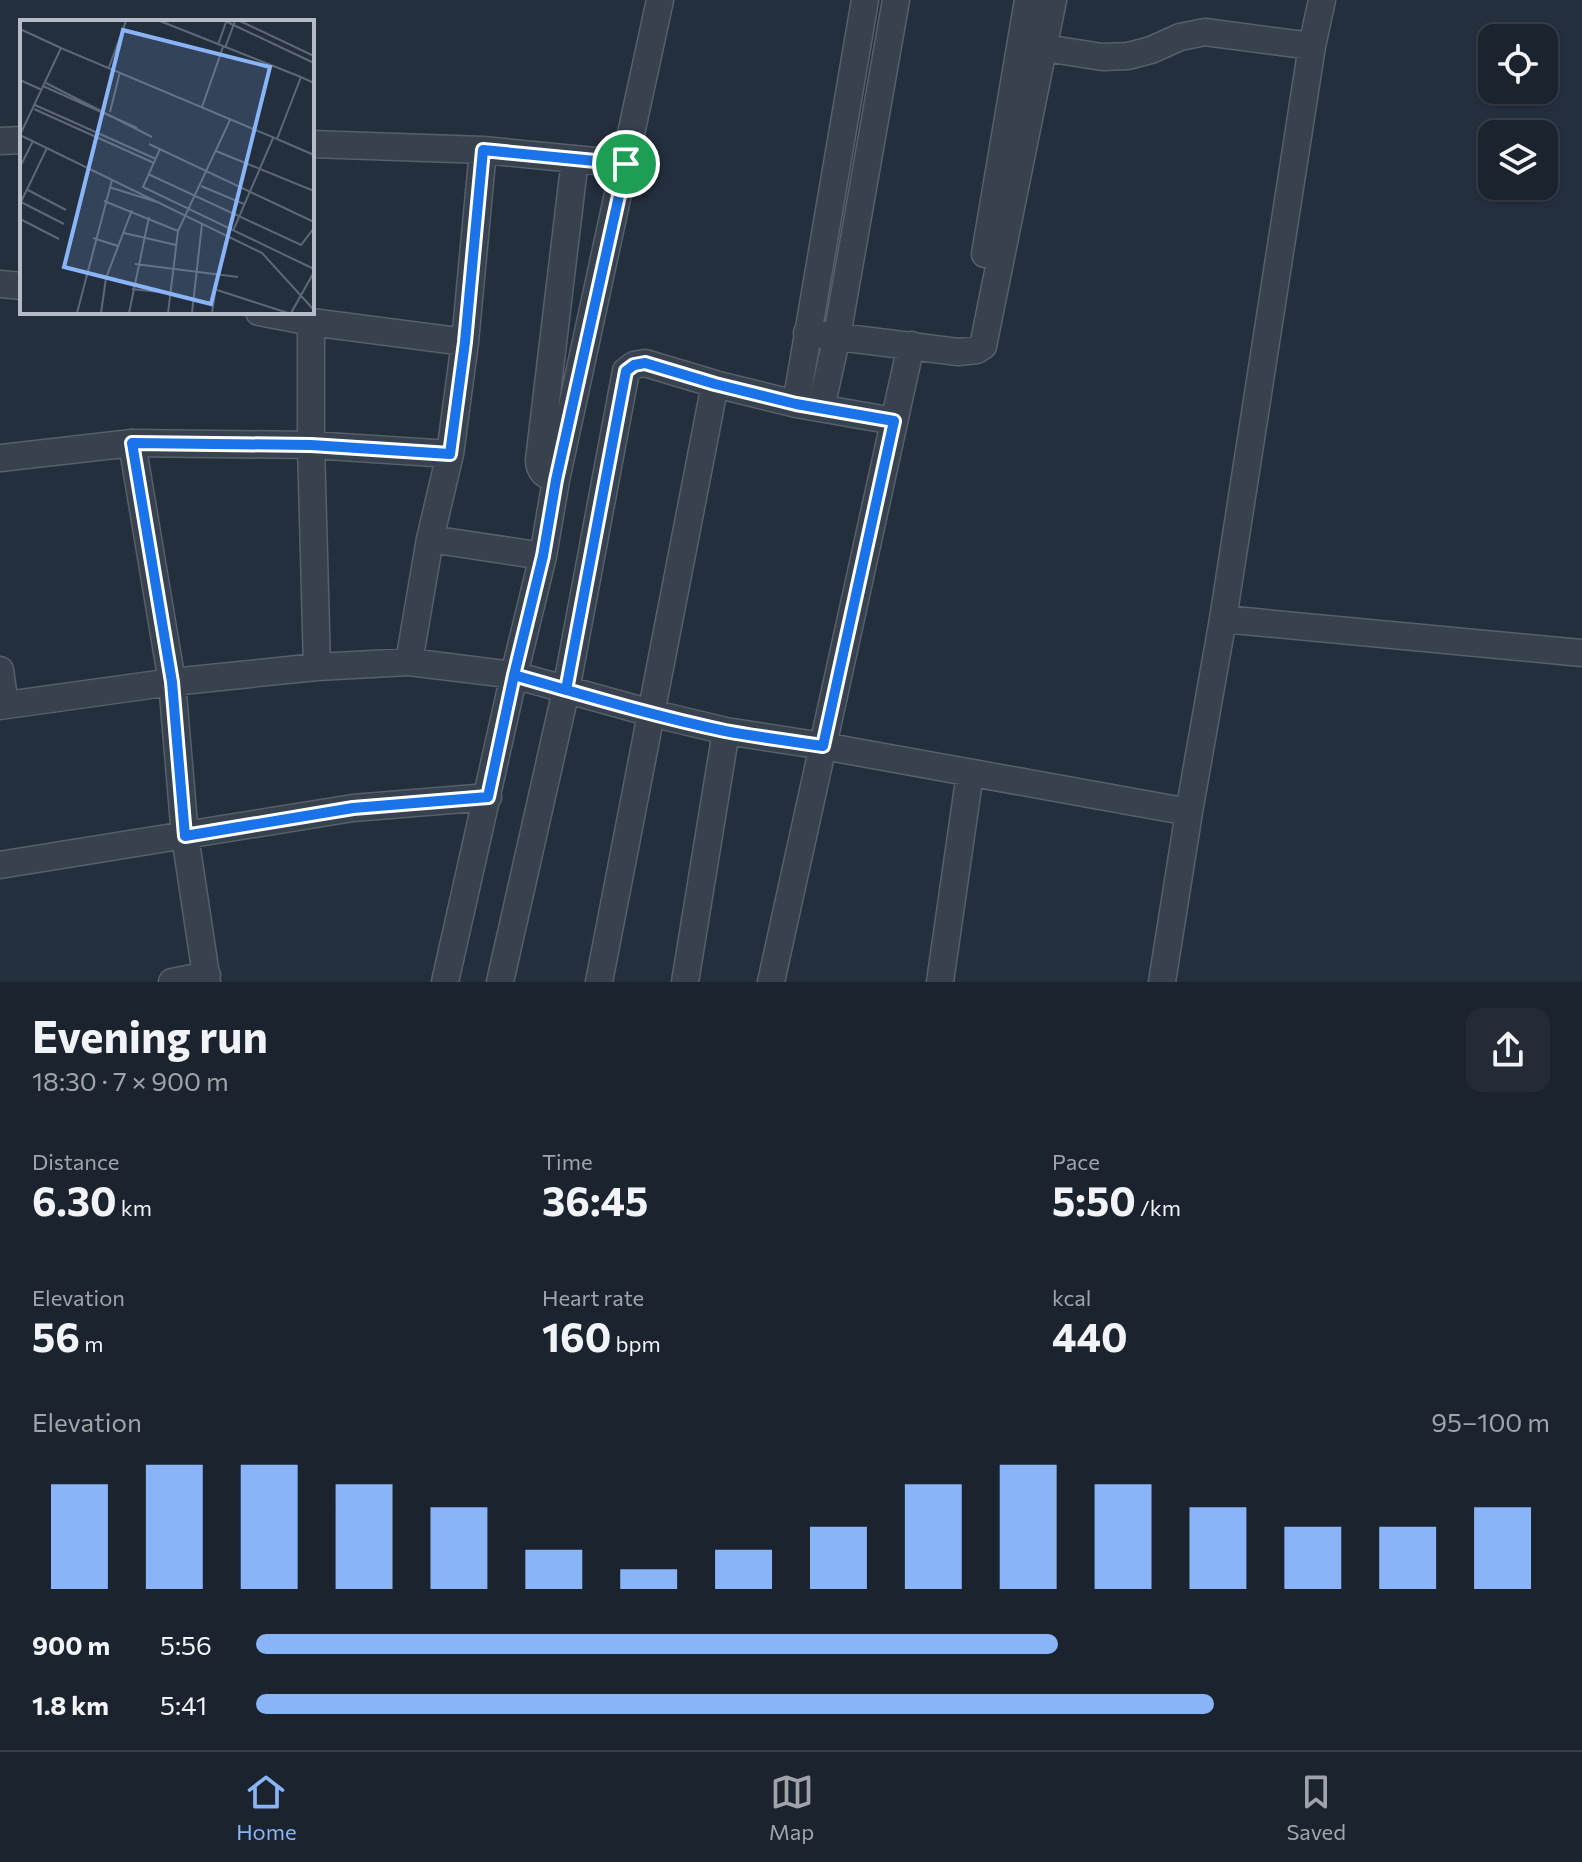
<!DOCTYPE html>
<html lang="en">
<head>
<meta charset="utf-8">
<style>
	:root { --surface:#1b232e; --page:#242b36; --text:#f1f3f6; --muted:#a0a4aa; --line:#39404a; --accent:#8ab4f8 }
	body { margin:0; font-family:Commissioner,sans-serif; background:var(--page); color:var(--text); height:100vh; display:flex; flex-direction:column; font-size:30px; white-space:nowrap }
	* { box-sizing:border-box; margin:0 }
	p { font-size:26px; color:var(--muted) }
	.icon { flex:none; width:44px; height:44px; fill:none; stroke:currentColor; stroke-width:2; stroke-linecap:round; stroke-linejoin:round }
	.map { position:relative; height:982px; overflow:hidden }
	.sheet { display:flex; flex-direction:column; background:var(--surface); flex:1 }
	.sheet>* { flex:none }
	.controls { position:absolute; left:1478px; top:24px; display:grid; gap:16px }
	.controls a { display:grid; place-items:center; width:80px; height:80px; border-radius:16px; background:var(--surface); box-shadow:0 2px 6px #0004,0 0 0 2px var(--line); font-size:40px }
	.pin { position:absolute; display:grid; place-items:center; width:68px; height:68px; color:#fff; margin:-34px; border:4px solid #fff; border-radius:50%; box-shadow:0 2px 8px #0007 }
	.round { display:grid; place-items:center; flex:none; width:84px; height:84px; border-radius:16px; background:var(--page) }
	.headline { display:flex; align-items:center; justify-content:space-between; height:136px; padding:0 32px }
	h1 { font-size:44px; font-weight:700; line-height:60px }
	.figures { display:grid; grid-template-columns:repeat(3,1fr); gap:12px; height:136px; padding:8px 32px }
	.figures div { display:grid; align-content:center }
	.figures b { font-size:40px; font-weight:700 }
	.figures small { font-size:22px; font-weight:400 }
	.figures p { font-size:22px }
	.chart { height:224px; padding:16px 32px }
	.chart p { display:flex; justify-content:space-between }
	.chart svg { width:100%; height:144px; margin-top:8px; stroke:var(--accent); stroke-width:6 }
	ul { padding:0 32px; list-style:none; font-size:26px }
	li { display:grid; grid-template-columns:128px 96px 1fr; align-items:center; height:60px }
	li i { height:20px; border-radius:10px; background:var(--accent) }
	.dock { display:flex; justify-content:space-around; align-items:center; height:112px; border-top:2px solid var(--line); background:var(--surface); font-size:22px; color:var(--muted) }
	.dock a { display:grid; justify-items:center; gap:4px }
	.dock .selected { color:var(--accent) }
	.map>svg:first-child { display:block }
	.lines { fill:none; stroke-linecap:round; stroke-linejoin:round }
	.minor-casing { stroke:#565f6c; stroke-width:29 }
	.minor { stroke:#38414e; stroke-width:26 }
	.route-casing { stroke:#fff; stroke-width:16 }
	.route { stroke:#1a73e8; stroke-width:10 }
	.inset-road { fill:none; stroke:#5e6776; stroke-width:2 }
	.view { fill:#8ab4f8; fill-opacity:0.15; stroke:#8ab4f8; stroke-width:4 }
	.inset-edge { fill:none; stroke:#b4bcc9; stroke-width:4 }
</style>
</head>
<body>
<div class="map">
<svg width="1582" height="982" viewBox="0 0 1582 982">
	<rect width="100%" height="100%" fill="#242f3e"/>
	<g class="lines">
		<g class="minor-casing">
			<path id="minor" d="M1045 48 1102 57 1128 56 1151 50 1180 37 1205 32 1312 46
				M0 141 22 140
				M312 144 483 150 626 164
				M985 254 1028 0
				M0 284 22 286
				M259 312 311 322 465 342
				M311 322V445L317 667
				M807 333 958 352 977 350 983 346 1053 0
				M796 404 865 0
				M821 408 837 336 896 0
				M132 443 172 682 185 836 207 982
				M0 458 132 443 311 445 450 454
				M556 480C546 475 539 472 539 460L575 159
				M430 539 543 556
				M1223 619 1582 653
				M409 662 430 539 450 454 465 342 483 150
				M0 670 5 705
				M0 706 172 682 317 667 409 662 514 675 651 713 726 731 823 746 1189 812
				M0 865 353 808 488 797
				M172 982 207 975
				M445 982 514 675 543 556 556 480 660 0
				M500 982 566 690 626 371 634 365 645 363 715 384 796 404 894 421
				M599 982 715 384
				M685 982 726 731
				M771 982 911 345
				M940 982 970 773
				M1162 982 1189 812 1223 619 1312 46 1322 0"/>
		</g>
		<use href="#minor" class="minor"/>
	</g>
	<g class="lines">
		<g class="route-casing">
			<path id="route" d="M626 164 483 150 465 342 450 454 311 445 132 443 172 682 185 836 353 808 488 797 514 675C584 695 654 716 725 731 757 737 790 741 823 746L894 421 796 404 715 384 645 363 634 365 626 371 566 690 514 675 543 556 556 480 626 164"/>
		</g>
		<use href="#route" class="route"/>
	</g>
	<g transform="translate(20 20)">
		<rect width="294" height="294" fill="#242f3e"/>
		<path class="inset-road" d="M140 1 281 57M205 1 294 43M220 1 294 36M0 9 41 28M198 25 206 2M205 28 215 1M89 47 106 1M0 60 22 70M26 63 132 117M23 66 117 108M15 85 136 139M182 87 203 27M14 89 134 143M90 92 100 52M0 115 41 28 257 119 281 57 294 63M2 116 242 233 294 290M257 119 294 135M129 124 294 202M140 129 123 167 294 249M196 131 294 171M0 147 13 121M128 154 281 225 294 208M181 166 224 184M89 167 137 182M6 169 46 190M84 181 158 211M1 182 44 204M0 184 27 128M0 199 39 219M213 211 253 118M104 213 156 225M73 218 98 226M115 244 218 257M112 269 149 273M197 270 268 293M57 293 92 160M81 293 86 258 112 190M109 293 129 197M148 293 158 211 210 100M172 293 182 204M192 293 198 253M271 293 294 252"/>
		<path class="view" d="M103 10 250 47 191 284 44 247Z"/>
		<rect width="294" height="294" class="inset-edge"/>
	</g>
</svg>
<div class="controls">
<a><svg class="icon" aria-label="locate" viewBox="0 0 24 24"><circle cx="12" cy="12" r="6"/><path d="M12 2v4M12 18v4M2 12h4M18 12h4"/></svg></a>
<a><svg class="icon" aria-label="layers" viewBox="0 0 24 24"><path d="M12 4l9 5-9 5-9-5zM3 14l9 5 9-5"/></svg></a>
</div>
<div class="pin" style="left:626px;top:164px;background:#1e9e55"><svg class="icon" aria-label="arrive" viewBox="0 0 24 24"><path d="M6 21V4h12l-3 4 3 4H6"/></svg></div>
</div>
<section class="sheet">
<div class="headline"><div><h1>Evening run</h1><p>18:30 · 7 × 900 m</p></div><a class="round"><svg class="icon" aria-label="share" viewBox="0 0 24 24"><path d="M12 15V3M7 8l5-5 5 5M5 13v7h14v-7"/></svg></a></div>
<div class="figures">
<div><p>Distance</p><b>6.30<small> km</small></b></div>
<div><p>Time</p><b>36:45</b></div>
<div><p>Pace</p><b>5:50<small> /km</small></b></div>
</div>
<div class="figures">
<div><p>Elevation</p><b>56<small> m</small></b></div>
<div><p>Heart rate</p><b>160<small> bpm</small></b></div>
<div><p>kcal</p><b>440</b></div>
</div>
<div class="chart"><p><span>Elevation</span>95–100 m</p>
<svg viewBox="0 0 160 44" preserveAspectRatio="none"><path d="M5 44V12M15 44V6M25 44V6M35 44V12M45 44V19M55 44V32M65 44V38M75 44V32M85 44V25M95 44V12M105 44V6M115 44V12M125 44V19M135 44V25M145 44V25M155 44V19"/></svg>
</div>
<ul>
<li><b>900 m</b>5:56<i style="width:62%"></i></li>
<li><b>1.8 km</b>5:41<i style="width:74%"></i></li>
</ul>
</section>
<nav class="dock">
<a class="selected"><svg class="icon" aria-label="home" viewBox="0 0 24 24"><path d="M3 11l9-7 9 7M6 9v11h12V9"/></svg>Home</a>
<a><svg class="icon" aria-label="map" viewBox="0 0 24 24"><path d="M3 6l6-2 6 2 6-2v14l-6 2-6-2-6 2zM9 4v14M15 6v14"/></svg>Map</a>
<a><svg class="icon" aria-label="saved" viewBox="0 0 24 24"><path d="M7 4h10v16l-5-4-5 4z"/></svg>Saved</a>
</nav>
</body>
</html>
